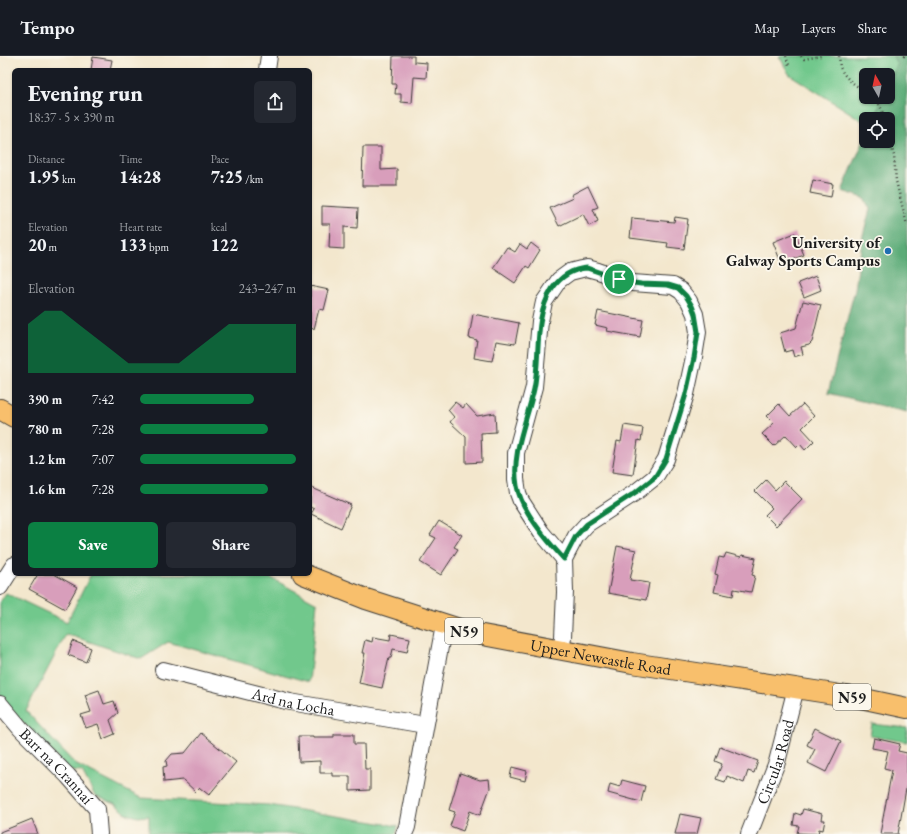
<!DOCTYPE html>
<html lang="en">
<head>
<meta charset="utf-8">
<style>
	:root { --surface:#171b24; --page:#242831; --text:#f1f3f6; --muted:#9ea1a6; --line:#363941; --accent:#0b8043 }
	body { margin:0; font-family:"EB Garamond",serif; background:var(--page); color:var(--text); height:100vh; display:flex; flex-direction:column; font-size:15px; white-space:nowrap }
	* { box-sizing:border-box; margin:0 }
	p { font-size:13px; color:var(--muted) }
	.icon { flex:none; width:22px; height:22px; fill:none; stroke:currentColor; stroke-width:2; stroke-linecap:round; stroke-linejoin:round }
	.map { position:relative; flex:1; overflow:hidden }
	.panel { position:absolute; left:12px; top:12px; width:300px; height:508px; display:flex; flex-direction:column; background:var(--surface); border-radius:6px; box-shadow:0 1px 3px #0004 }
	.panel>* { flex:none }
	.needle { width:26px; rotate:351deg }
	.fabs { position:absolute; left:859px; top:12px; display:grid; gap:8px }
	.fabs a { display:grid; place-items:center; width:36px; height:36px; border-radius:6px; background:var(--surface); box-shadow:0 1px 3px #0004; font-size:20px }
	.pin { position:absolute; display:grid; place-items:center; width:34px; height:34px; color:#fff; margin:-17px; border:2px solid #fff; border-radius:50%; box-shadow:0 1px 4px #0007 }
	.round { display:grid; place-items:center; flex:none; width:42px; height:42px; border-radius:6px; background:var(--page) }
	.summary { display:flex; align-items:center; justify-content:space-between; height:68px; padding:0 16px }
	h1 { font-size:22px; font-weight:800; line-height:30px }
	.stats { display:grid; grid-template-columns:repeat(3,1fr); gap:6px; height:68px; padding:4px 16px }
	.stats div { display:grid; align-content:center }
	.stats b { font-size:17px; font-weight:800 }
	.stats small { font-size:11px; font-weight:400 }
	.stats p { font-size:11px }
	.chart { height:112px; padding:8px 16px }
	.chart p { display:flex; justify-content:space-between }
	.chart svg { width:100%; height:72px; margin-top:4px; fill:var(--accent); opacity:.7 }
	.action { display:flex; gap:8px; margin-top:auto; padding:8px 16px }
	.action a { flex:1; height:46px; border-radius:6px; background:var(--accent); color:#fff; font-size:16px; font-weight:800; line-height:46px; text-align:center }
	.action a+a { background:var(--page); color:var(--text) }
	ul { padding:0 16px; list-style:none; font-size:13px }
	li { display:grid; grid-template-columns:64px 48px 1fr; align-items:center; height:30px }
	li i { height:10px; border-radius:5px; background:var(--accent) }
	header { display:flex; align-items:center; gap:24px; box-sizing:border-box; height:56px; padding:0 20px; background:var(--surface); border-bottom:1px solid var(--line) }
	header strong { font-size:19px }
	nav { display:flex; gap:22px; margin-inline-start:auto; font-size:14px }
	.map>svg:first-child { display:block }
	.green { fill:#71c88c; stroke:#467254; fill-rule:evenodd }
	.forest { fill:#5cac78; stroke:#3c644a }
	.building { fill:#d89ebb }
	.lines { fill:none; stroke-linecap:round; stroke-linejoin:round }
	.minor-casing { stroke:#3c3a37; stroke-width:18 }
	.major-casing { stroke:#3c3a37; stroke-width:22 }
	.path { stroke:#3c3a37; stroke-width:2.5; stroke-dasharray:1 3; stroke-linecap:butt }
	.minor { stroke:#fff; stroke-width:16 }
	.major { stroke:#f8bf6c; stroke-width:20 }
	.route-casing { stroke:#fff; stroke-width:8 }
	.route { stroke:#0b8043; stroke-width:5 }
	.poi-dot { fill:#1f6fb2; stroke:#fbf7ec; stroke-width:1.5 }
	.labels { text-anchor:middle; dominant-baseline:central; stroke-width:3.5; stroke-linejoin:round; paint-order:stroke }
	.shield { fill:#fbf7ec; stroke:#5f5e5a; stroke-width:1 }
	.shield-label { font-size:15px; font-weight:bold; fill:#1c1c1c }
	.poi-label { font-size:16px; font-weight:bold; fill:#1c1c1c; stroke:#fbf7ec; text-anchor:end }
	.street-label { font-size:16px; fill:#1c1c1c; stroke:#fbf7ec }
</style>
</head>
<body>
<header>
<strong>Tempo</strong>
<nav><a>Map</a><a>Layers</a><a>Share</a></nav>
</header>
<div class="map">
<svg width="907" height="778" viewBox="0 0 907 778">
	<rect width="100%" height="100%" fill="#fbf7ec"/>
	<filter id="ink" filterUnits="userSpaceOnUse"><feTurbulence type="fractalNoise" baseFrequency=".025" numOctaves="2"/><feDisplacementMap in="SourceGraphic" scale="8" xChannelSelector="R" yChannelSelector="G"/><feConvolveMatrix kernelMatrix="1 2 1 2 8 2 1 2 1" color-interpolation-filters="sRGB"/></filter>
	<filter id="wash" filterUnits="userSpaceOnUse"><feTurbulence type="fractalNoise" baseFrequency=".012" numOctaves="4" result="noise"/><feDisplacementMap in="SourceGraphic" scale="16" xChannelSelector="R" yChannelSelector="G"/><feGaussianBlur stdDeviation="0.9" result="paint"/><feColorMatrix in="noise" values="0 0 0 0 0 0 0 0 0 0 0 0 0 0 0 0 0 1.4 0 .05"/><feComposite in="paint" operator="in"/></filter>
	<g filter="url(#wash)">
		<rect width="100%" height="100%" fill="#f3e7cd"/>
		<path class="green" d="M779 0H907L888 85V63H866V67L789 18ZM866 19H888V41H866Z
			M91 518H264L317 547 309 626 168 586 141 603 66 578 26 655 75 708 141 742 269 749 398 770 396 778H149V760L138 761 127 758 115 748 95 740 82 716 69 715 8 651 0 640V546L6 537 67 566Z
			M872 668 907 672V686L870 680Z"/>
		<path class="forest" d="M893 0H907V356L828 337 855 233 863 179 870 153 864 142 842 135 866 79V85H888V63H873L883 41H888V29L897 9Z"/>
		<g id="blocks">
			<path class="building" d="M393 0H414V6L427 7 426 22 414 21 412 47 401 46V38H395L396 28H392Z
				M93 1 112 4 110 14H91Z
				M363 91H381V114L397 113V130H362Z
				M813 124 833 128 831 141 810 137Z
				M588 130 598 151 593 153 598 165 589 170 583 158 559 170 550 152 573 142 571 139Z
				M322 150 358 152 357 172 344 171V193L329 192 330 168H322Z
				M675 161 688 163 684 193 667 191 668 187 630 182 632 162 674 166Z
				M795 177 804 199 786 206 784 203 780 204 773 186Z
				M531 187 540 194 529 212 526 210 515 227 493 212 507 191 515 196 520 188 527 193Z
				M816 220 821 234 804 241 798 227Z
				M310 230 329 234 324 254 319 253 314 273 310 272Z
				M803 245 821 249 812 286 809 289 801 291 803 298 794 301 792 294 785 296 780 277 796 272Z
				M598 255 643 264 640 281 607 275 608 272 595 269Z
				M473 258 519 267 515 288 496 285 492 305 474 302 477 284 469 282Z
				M455 346 463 352 466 348 477 360 495 357 496 376 481 377 482 406 466 407V381L450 366 454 361 448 354Z
				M779 348 790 360 803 348 814 360 802 372 814 385 805 394 800 388 797 391 786 379 774 390 762 378 774 367 767 360Z
				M624 369 643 372 641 385 638 384 633 419 612 416 617 385 621 386Z
				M766 424 775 434 784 425 802 443 776 470 765 459 772 452 755 435Z
				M310 431 351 449 341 472 311 458 314 453 310 451Z
				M439 465 462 479 454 491 458 493 441 519 420 506 436 482 430 479Z
				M617 490 636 494 630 524 649 527 646 544 608 537Z
				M726 497 741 501 742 499 756 502 752 519 755 520 751 536 734 533 733 540 714 536 718 519 715 518 719 501 724 502Z
				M38 518H54L77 531 65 553 29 533Z
				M391 578 410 582 407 596 393 593 391 602H389L382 632 359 627 365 597H362L365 584 372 586 373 581 390 584Z
				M73 585 91 592 86 606 68 599Z
				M99 634 104 648 114 645 118 657 110 664 115 678 103 683 98 668 86 672 81 659 91 656 85 639Z
				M815 672 841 685 826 716 808 707 815 693 807 689Z
				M201 677 236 706 209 739 200 732 196 736 183 724 164 726 163 711 167 710 166 705 172 698 185 697Z
				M334 678H354V688H364L365 713H370V734L350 735V720H332V717H320V705L299 706 298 680H313V681H334Z
				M874 682 900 688 898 695 907 697V727L898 778H880L892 714 884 712 888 695 872 692Z
				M720 691 758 705 754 717 748 715 744 727 727 720 725 726 716 723 722 708 715 705Z
				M512 711 527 715 525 725 510 721Z
				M460 717 480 724 489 723 490 732 480 759 470 755 463 775 450 770 455 756 449 754Z
				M622 724 645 730 641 746 608 737 610 728 620 731Z
				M803 753 822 758 821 764H825L823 774 819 773 818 778 797 777 799 770 793 769 795 757 801 759Z
				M680 758 701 762 697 778H675Z
				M32 763 38 778H0V776Z"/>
		</g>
	</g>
	<g filter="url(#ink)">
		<use href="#blocks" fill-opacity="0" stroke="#3c3a37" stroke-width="1"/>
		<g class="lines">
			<g class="minor-casing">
				<g id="minor">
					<path d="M267 14 269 0"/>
					<path d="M0 531 14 509"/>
					<path d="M561 594 563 581 565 536 564 503 541 476 521 445 518 437 516 423V397L534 331 540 265 544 246 559 224 570 216 582 213 587 212 598 215 633 227 673 230 681 235 689 245 695 258 698 276 694 301 686 338 666 403 655 421 636 436 587 468 576 480 564 503"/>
					<path id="s1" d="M163 614 290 646 425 669"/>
					<path id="s2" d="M0 648 21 673 68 720 97 753 99 778"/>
					<path d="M404 778 407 771 444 569"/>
					<path id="s3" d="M749 778 777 706 796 632"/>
				</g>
			</g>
			<g class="major-casing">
				<g id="major">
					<path d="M0 353 14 361"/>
					<path id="s4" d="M303 518 366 543 472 577 632 607 860 642 907 652"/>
				</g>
			</g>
			<path class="path" d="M786 0 789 9
				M801 0 804 3 821 0
				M839 0C840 4 839 10 841 13 846 24 857 30 866 36
				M904 0 907 1
				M875 41 881 52 885 63
				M888 75 894 100 896 125 907 169"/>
			<use href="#minor" class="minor"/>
			<use href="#major" class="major"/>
		</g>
	</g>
	<g class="lines" filter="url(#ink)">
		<g class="route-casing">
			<path id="route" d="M587 212 627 226 641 228 668 229 678 232 686 240 692 250 695 258 698 276 694 302 686 338 666 403 655 421 636 436 587 468 576 480 564 503C548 486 521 454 517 430 511 397 527 365 534 333 541 299 533 263 552 233 561 220 572 213 587 212Z"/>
		</g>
		<use href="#route" class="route"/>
	</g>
	<circle class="poi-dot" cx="888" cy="195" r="4"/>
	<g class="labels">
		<g class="shield">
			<rect x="445" y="562" width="38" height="26" rx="3"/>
			<rect x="833" y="628" width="38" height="26" rx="3"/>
		</g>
		<g class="shield-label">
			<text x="464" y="575">N59</text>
			<text x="852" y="641">N59</text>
		</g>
		<g class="poi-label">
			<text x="880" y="186">University of<tspan x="880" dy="18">Galway Sports Campus</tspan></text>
		</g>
		<g class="street-label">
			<text stroke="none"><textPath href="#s4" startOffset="310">Upper Newcastle Road</textPath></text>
			<text stroke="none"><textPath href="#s1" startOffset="134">Ard na Locha</textPath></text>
			<text stroke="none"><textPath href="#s3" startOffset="77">Circular Road</textPath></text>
			<text stroke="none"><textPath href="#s2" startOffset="84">Barr na Crannaí</textPath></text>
		</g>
	</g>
</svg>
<div class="fabs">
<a><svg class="needle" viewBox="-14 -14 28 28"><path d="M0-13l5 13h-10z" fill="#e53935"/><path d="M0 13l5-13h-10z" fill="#9ea1a6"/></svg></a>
<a><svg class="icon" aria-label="locate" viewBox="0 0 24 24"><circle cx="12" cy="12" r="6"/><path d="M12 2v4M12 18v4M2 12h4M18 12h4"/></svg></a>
</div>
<div class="pin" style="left:619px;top:223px;background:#1e9e55"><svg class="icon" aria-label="arrive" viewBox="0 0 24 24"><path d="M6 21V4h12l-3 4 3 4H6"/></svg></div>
<section class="panel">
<div class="summary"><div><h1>Evening run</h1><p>18:37 · 5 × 390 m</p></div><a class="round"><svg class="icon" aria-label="share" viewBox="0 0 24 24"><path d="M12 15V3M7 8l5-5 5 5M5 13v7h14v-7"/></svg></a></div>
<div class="stats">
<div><p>Distance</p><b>1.95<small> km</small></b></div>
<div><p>Time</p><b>14:28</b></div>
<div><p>Pace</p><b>7:25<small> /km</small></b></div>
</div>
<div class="stats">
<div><p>Elevation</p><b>20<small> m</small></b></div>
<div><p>Heart rate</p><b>133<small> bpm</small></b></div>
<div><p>kcal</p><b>122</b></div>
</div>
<div class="chart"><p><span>Elevation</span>243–247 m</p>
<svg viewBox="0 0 160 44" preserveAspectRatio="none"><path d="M0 44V14L10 6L20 6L30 14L40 22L50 30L60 38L70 38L80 38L90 38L100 30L110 22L120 14L130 14L140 14L150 14L160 14V44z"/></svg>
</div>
<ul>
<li><b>390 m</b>7:42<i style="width:73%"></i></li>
<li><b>780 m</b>7:28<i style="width:82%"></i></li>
<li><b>1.2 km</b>7:07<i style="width:100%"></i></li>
<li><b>1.6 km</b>7:28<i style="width:82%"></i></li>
</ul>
<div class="action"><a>Save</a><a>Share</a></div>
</section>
</div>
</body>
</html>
